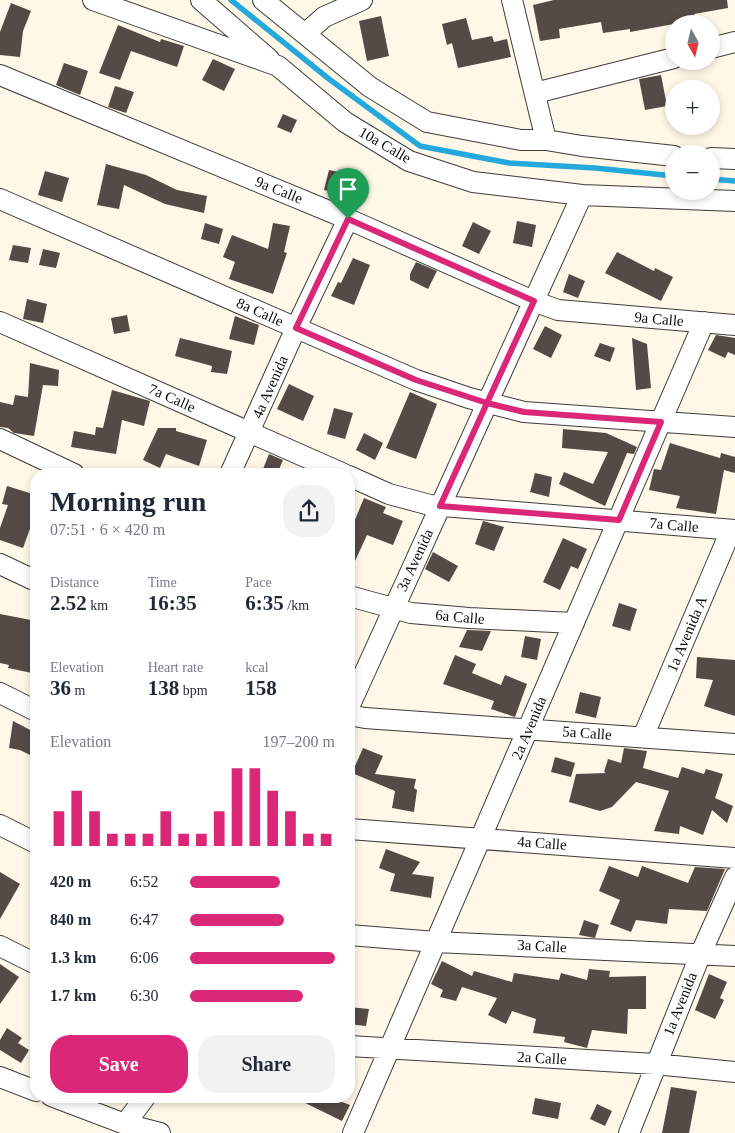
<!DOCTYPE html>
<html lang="en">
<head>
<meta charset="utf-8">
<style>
	:root { --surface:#fff; --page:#f2f2f3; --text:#1f2937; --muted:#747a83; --accent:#db2777 }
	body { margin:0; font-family:Georgia,serif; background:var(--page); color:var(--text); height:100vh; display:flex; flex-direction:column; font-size:19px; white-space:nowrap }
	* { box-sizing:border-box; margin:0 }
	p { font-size:16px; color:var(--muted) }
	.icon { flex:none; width:28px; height:28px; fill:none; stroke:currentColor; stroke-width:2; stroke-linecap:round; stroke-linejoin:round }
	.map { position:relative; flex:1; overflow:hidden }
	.side { position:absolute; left:30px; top:468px; width:325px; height:635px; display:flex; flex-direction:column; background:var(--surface); border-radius:20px; box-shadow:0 2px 8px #0003 }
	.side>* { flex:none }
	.needle { width:32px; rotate:172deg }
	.fabs { position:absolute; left:665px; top:15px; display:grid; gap:10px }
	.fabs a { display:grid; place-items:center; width:55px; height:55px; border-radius:50%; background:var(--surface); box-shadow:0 2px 8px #0003; font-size:25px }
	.pin { position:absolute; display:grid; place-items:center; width:42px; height:42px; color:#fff; margin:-51px -21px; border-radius:50% 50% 50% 0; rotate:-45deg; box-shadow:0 0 5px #0007 }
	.pin .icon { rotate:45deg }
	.round { display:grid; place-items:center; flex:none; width:52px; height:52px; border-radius:20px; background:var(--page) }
	.headline { display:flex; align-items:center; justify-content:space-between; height:85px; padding:0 20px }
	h1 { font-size:28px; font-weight:700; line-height:38px }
	.figures { display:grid; grid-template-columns:repeat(3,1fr); gap:8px; height:85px; padding:5px 20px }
	.figures div { display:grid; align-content:center }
	.figures b { font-size:21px; font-weight:700 }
	.figures small { font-size:14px; font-weight:400 }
	.figures p { font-size:14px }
	.chart { height:140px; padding:10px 20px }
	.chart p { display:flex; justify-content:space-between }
	.chart svg { width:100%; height:90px; margin-top:5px; stroke:var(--accent); stroke-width:6 }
	.cta { display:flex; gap:10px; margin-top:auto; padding:10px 20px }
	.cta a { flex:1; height:58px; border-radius:20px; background:var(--accent); color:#fff; font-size:20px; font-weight:700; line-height:58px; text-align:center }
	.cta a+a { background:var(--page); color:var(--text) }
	ul { padding:0 20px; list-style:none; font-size:16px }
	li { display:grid; grid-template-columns:80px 60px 1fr; align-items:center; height:38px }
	li i { height:12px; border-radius:6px; background:var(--accent) }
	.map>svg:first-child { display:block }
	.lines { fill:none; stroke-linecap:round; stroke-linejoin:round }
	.stream { stroke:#25a9dc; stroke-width:5.5 }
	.building { fill:#544a46 }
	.minor-casing { stroke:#3d3d3d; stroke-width:22 }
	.minor { stroke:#fff; stroke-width:20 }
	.route-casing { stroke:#fff; stroke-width:10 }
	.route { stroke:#db2777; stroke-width:6 }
	.labels { text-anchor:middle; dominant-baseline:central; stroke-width:5; stroke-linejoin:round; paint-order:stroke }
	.street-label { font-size:15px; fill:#0a0a0a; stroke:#fff }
</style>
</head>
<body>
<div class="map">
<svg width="735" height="1133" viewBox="0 0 735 1133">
	<rect width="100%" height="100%" fill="#fff8e8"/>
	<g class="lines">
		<path class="stream" d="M231 0 329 79 420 146 509 163 595 168 674 176
			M711 179 735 181"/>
	</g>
	<path class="building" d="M554 0H727L728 8 694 14 696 24H674L630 32V29L603 33 601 22 559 29 560 38 540 41 533 5Z
		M11 3 31 11 23 31 20 57 0 55V32Z
		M381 16 389 56 367 61 359 21Z
		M466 18 472 40 492 36 494 42 507 39 511 57 458 68 452 43 447 45 442 24Z
		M118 25 160 42 161 39 184 46 177 67 131 51 120 80 99 73Z
		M213 59 235 69 224 91 202 80Z
		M64 63 88 71 80 95 56 85Z
		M661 75 667 106 645 110 639 79Z
		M115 86 134 92 126 113 108 107Z
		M283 114 297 120 291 133 277 127Z
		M106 164 146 175 177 190 207 196 204 213 165 204 124 185 119 209 97 205Z
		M329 170 348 174 343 194 324 190Z
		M45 171 69 178 62 202 38 195Z
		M517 221 536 225 532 247 513 243Z
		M473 222 491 231 479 254 462 246Z
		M205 223 223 229 219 244 201 239Z
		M273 223 290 226 284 252 287 253 273 294 229 279 235 262 223 257 232 235 268 249Z
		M13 245 31 248 28 263 9 260Z
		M43 249 60 253 56 268 39 265Z
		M617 252 654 271 655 268 673 277 661 301 605 273Z
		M353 258 370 265 354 305 331 296 338 282 341 283Z
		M416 262 437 271 428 289 410 280V274Z
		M569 274 585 281 578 298 563 292Z
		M27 299 47 304 43 323 23 319Z
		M127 315 130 331 114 334 111 318Z
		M235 316 259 325 254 345 229 339Z
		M545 326 562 335 551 358 533 349Z
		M716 335 735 338V355L728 352 725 358 708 350Z
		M180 338 232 351 227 374 211 372 212 366 175 356Z
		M632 338 647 344 651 388 636 390Z
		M600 343 615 348 610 362 594 356Z
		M30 363 59 370 58 386 43 385 34 436 14 433 8 428 0 427V402L13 405 15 395 28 397Z
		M289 384 314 396 303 421 277 409Z
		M112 390 150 401 144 426 122 420 116 454 71 447 74 431 95 435 96 427 103 428Z
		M410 392 437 404 416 459 386 448Z
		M334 408 353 413 345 439 327 434Z
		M158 428H176V431L207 440 199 466 166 454 160 468 143 460Z
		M563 429 606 433 637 447 634 454 627 453 605 506 559 484 564 472 593 484 608 452 562 448Z
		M364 433 383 443 375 460 356 450Z
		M670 443 720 458 721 453 735 457V473L724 470 716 514 676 508 680 496 649 490 654 469 661 470Z
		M269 454 283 460 277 474H261Z
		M535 473 552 477 549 497 530 492Z
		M7 486 36 495V512L23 548 0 540V528L8 505 2 504Z
		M364 498 386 507 383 513 403 521 393 545 367 535 349 574V534Z
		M483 521 504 527 494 551 475 544Z
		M563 538 587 549 578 569 571 566 560 590 543 582Z
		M433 552 458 566 449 582 425 569Z
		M619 603 637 609 630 631 612 626Z
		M0 614 36 621V652L32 673 8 668 9 665 0 663Z
		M467 630 491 631 482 651 459 647Z
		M525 636 541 639 537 660 521 657Z
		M455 655 476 664 472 673 501 685 505 675 527 684 515 717 491 709 494 701 443 684Z
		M697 657 735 660V716L704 706 713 680 696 678Z
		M580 692 601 697 596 718 575 713Z
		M13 721 36 733V758L20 750 9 748Z
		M363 748 383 756 375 774 416 779 414 788 417 790 414 812 392 808 395 791 352 773Z
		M624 748 647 751 643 768 678 778 682 767 704 774 706 769 723 774 715 798 733 806 727 823 712 810 703 835 680 826 679 834 654 831 669 791 636 782 612 807 600 811 569 802 576 774 606 773 604 772 608 759 621 763Z
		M555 757 575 763 571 777 551 772Z
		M386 849 420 862 412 874 434 877 431 898 390 891 395 874 379 868Z
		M609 866 638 877 642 866 688 883 695 867 725 869 707 911 669 909 667 924 636 920 631 932 610 924 620 900 599 891Z
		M0 872 20 884 0 919Z
		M584 920 599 925 595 938 579 935Z
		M442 961 472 976 474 971 512 982 514 973 559 980 561 973 587 980 589 969 610 971 609 977 646 976V1009H628L627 1034 592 1030 587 1048 564 1042 565 1037 533 1033 536 1019 512 1011 506 1024 488 1015 497 998 462 987 456 1001 440 997 443 990 431 984Z
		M0 964 19 977 0 1004Z
		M709 974 727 982 720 998 724 1000 715 1019 695 1010Z
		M349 1007 369 1009 366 1026 349 1024Z
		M7 1028 22 1038 18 1043 29 1050 21 1063 0 1050V1040Z
		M671 1087 697 1091 689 1133H662Z
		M291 1096H326L350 1105 342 1121Z
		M535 1098 561 1103 558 1119 532 1114Z
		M597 1104 612 1111 605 1126 590 1119Z"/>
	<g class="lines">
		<g class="minor-casing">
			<path id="minor" d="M93 0 278 66 345 122 409 161 473 182 582 195 735 201
				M201 0 269 59
				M263 0 370 87 427 122 521 140H546L582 146 674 156
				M512 0 546 140
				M305 34 324 17 362 0
				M711 48 735 42
				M0 75 348 219 533 301 558 310 735 325
				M535 93 674 58
				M711 158 735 159
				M0 199 416 380 469 398 524 412 735 427
				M0 322 344 474
				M0 439 74 474
				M230 474 296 328 348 219
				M349 476 389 494 430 505 735 530
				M0 564 36 581
				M349 596 411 613 469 618 574 623
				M0 693 36 711
				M349 707 582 195
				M349 715 365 718 735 744
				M643 737 731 530
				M0 825 36 843
				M349 829 735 858
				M349 935 436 942 735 956
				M0 946 36 964
				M349 1046 655 1064 735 1072
				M0 1077 36 1091
				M51 1096 125 1124 160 1133
				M125 1124 146 1096
				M353 1133 704 322
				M629 1133 701 953 735 877"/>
		</g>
		<use href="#minor" class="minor"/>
	</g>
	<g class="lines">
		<g class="route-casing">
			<path id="route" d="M348 219 534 301 487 403 524 412 661 422 619 520 440 506 487 403 416 380 296 328 348 219"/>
		</g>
		<use href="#route" class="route"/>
	</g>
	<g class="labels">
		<g class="street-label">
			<text transform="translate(385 145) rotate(30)">10a Calle</text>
			<text transform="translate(279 190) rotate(22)">9a Calle</text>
			<text transform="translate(260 312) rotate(24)">8a Calle</text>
			<text transform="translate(659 319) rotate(5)">9a Calle</text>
			<text transform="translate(270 387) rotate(-66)">4a Avenida</text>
			<text transform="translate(172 398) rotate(24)">7a Calle</text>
			<text transform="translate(674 525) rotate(5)">7a Calle</text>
			<text transform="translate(415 560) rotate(-65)">3a Avenida</text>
			<text transform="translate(460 617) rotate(5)">6a Calle</text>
			<text transform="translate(687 634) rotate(-67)">1a Avenida A</text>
			<text transform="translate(529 728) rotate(-67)">2a Avenida</text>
			<text transform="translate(587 733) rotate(4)">5a Calle</text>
			<text transform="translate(542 843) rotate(4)">4a Calle</text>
			<text transform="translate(542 946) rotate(3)">3a Calle</text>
			<text transform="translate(680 1004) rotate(-68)">1a Avenida</text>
			<text transform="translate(542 1058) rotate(3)">2a Calle</text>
		</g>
	</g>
</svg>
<div class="fabs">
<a><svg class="needle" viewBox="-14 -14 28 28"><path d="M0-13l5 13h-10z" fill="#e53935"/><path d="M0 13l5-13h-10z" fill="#747a83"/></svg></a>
<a>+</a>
<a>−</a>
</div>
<div class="pin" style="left:348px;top:219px;background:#1e9e55"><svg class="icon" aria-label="arrive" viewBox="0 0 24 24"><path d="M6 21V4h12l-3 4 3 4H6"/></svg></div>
<section class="side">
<div class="headline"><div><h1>Morning run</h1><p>07:51 · 6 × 420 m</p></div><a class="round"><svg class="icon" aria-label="share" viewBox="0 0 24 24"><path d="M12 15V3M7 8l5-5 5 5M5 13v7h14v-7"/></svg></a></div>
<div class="figures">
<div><p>Distance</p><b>2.52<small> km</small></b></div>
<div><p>Time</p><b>16:35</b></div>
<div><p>Pace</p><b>6:35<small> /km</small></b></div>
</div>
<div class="figures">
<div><p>Elevation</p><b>36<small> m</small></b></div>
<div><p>Heart rate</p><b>138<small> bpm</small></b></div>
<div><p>kcal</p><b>158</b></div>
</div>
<div class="chart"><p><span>Elevation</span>197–200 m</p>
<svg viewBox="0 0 160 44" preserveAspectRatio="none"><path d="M5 44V27M15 44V17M25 44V27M35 44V38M45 44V38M55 44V38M65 44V27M75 44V38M85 44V38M95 44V27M105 44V6M115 44V6M125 44V17M135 44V27M145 44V38M155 44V38"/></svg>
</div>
<ul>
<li><b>420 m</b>6:52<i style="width:62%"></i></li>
<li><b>840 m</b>6:47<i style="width:65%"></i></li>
<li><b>1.3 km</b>6:06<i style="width:100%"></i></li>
<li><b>1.7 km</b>6:30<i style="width:78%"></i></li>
</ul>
<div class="cta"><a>Save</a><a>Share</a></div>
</section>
</div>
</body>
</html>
